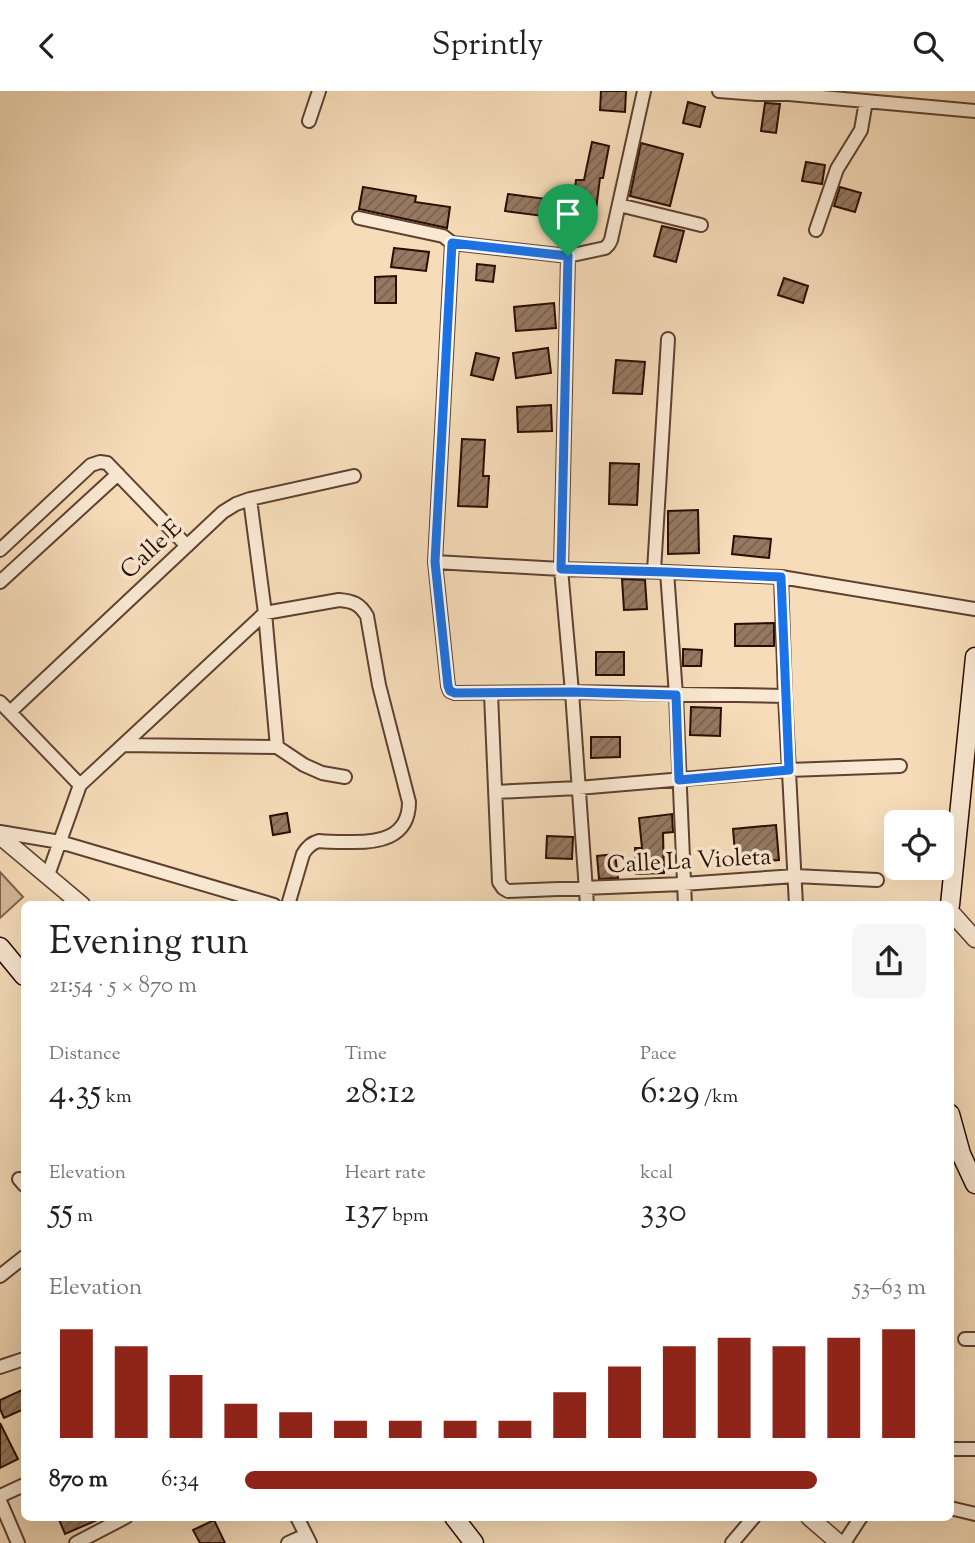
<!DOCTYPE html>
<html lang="en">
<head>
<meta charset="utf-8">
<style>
	:root { --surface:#fff; --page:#f6f6f6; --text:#222; --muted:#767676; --accent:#8f2418 }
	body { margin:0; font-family:"Sorts Mill Goudy",serif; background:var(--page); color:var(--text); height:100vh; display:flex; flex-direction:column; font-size:26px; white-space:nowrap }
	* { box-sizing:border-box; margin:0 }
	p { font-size:23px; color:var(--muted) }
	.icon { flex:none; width:38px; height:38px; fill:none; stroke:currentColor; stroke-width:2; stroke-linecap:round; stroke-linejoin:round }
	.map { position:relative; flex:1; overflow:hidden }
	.sheet { position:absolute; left:21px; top:810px; width:933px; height:620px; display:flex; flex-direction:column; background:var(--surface); border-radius:10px; box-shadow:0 7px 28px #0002 }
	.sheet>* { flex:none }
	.controls { position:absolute; left:884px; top:719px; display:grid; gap:14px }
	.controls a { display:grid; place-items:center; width:70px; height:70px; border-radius:10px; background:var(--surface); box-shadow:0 7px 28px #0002; font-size:35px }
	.pin { position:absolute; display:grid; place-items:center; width:60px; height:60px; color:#fff; margin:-72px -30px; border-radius:50% 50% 50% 0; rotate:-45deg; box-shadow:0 0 7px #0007 }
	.pin .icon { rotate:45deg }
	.round { display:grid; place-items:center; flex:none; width:74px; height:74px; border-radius:10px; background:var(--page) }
	.headline { display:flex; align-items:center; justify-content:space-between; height:119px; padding:0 28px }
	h1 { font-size:38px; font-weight:600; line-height:52px }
	.stats { display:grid; grid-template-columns:repeat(3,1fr); gap:10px; height:119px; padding:7px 28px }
	.stats div { display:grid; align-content:center }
	.stats b { font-size:35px; font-weight:600 }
	.stats small { font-size:19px; font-weight:400 }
	.stats p { font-size:19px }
	.chart { height:196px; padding:14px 28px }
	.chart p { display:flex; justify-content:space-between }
	.chart svg { width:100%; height:126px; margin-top:7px; stroke:var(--accent); stroke-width:6 }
	ul { padding:0 28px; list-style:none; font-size:23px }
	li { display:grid; grid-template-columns:112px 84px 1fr; align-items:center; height:52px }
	li i { height:18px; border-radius:9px; background:var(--accent) }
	header { display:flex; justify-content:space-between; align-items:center; height:91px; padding:0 28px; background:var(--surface); font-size:32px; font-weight:600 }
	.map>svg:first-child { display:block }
	.grass { fill:#d3b99a; stroke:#7f634e; stroke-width:2 }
	.building { fill:url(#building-hatch); stroke:#2b0d02; stroke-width:2 }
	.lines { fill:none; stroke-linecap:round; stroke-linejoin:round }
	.minor-casing { stroke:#5e4130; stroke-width:16 }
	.tertiary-casing { stroke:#5e4130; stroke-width:19 }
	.secondary-casing { stroke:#2b0d02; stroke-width:21 }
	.minor { stroke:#f9e8d2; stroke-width:12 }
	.tertiary { stroke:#f9e8d2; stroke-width:16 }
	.secondary { stroke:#f9e8d2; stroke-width:18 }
	.route-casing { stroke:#fff; stroke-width:14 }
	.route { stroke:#1a73e8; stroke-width:9 }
	.labels { text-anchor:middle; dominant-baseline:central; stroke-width:7; stroke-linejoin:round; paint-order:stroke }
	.street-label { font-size:24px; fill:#2b0d02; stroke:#f9e8d2 }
</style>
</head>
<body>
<header><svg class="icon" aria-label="back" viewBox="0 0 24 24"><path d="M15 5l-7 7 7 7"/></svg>Sprintly<svg class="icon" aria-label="search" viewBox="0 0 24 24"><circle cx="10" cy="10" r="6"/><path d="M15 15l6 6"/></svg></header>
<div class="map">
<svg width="975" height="1452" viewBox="0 0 975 1452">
	<defs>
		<pattern id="building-hatch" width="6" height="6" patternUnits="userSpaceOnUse" patternTransform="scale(1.75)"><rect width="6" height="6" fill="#957961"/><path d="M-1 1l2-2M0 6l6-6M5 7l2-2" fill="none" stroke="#7a624e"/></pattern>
	</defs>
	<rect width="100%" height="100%" fill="#f6dcb9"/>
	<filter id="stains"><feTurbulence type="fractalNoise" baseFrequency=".00286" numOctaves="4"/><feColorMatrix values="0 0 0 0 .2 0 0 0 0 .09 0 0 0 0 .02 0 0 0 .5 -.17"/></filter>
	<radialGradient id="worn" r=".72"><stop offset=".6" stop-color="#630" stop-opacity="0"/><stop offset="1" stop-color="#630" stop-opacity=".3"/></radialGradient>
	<path class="grass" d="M0 781 23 806 0 827Z"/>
	<path class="building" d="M601 0H626L625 21 600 19Z
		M688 11 705 16 700 36 683 32Z
		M765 12 780 13 776 42 761 40Z
		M592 51 609 55 603 87H600L596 119 573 116 576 89H584Z
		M641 52 683 63 670 115 630 105Z
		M806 71 825 74 822 93 802 90Z
		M363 96 416 105 415 111 450 116 447 137 359 118Z
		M840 96 861 102 855 121 834 115Z
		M508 103 554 109 551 126 505 120Z
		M662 135 684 140 676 171 654 165Z
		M394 157 429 161 426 180 391 176Z
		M477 173 495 175 493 191 476 189Z
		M396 185V212H375V186Z
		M784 187 808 195 803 212 778 204Z
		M554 212 556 237 516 240 514 216Z
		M548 257 551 282 516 287 513 262Z
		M476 262 499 267 493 289 471 284Z
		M616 269 645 271 642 303 613 302Z
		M551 314 552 340 518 341 517 316Z
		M462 348 485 349 483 385H489L487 416 458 415Z
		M610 372 639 373 637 414 609 413Z
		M698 419 699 462 668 463V420Z
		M734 445 771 448 769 467 732 463Z
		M622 488 645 489 647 518 624 519Z
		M774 532V555H735V533Z
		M683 558 702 559 701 575H683Z
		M596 561H624V584H596Z
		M691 616 721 617 720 645 690 644Z
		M591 646H620V666L591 667Z
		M287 722 290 741 273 744 270 725Z
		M672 723 673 741 663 742 664 782 636 783 635 757H642L639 727Z
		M776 734 779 769 736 773 733 738Z
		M547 745 573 746 572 768 546 767Z
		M615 763 618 787 599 788 597 765Z
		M22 1299 24 1305V1318L4 1327 0 1318V1309Z
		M0 1332 18 1368 0 1377Z
		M58 1426H104L65 1443Z
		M214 1429 225 1452H200L193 1439Z"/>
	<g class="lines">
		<g class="minor-casing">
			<path id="minor" d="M719 0 757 3H789L975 20
				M309 30 319 0
				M619 114 701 134
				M359 127 443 145 452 152 568 165 605 157 609 153 611 149 644 0
				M816 139 837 78 861 39 866 10
				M452 152 435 471 448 595 450 600 455 602 572 601 785 605
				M568 165 561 478 572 601 587 814
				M250 408 265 522 277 656
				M0 459 91 374 100 371 107 372 187 455
				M435 471 561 478 667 481 781 486 975 518
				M654 480 668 248
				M667 481 676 604 685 814
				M781 486 785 605 796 814
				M0 491 118 383
				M491 603 499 791 503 797 508 800 683 793 795 785 877 789
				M0 611 80 694
				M10 621 223 421 236 413 250 408 354 385
				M123 654 277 656 304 674 322 682 345 686
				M495 701 578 697 789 679 900 675
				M0 741 60 751 274 814
				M48 784 80 694 265 522 339 509C353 510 360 513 367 525L379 594 409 711C409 748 377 752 347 751 338 751 328 751 319 750 311 752 307 756 303 763L288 814
				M19 1088 24 1094
				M0 1185 24 1166
				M965 1248H975
				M0 1276 24 1268
				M950 1358H975
				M0 1405 24 1394
				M0 1410 18 1452
				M950 1417 975 1423
				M297 1426 310 1452
				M76 1452 126 1426
				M288 1452 306 1444
				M732 1452 754 1426
				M844 1452 861 1426"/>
		</g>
		<g class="tertiary-casing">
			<path id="tertiary" d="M0 745 82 814
				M950 820 975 848
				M809 1426 839 1452"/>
		</g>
		<g class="secondary-casing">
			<path id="secondary" d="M950 814 975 566
				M0 856 24 885
				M950 1023 961 1063 975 1093
				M454 1426 474 1452"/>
		</g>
		<use href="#minor" class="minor"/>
		<use href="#tertiary" class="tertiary"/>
		<use href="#secondary" class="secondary"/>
	</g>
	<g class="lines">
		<g class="route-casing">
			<path id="route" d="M452 152 568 165 561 478 667 481 781 486 789 679 679 689 676 604 572 601 455 602 450 600 448 595 435 471Z"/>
		</g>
		<use href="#route" class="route"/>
	</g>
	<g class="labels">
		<g class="street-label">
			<text transform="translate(152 459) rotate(-43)">Calle E</text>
			<text transform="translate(689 771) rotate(-3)">Calle La Violeta</text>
		</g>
	</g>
	<rect width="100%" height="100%" filter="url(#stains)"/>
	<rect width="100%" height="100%" fill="url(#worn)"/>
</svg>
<div class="controls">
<a><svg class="icon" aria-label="locate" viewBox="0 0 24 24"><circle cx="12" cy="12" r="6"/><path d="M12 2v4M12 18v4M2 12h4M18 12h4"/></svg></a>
</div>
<div class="pin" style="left:568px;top:165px;background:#1e9e55"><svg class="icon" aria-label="arrive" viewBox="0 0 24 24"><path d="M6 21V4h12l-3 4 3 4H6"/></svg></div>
<section class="sheet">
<div class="headline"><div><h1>Evening run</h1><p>21:54 · 5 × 870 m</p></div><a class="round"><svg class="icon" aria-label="share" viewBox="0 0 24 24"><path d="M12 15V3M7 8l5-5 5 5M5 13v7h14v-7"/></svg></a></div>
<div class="stats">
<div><p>Distance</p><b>4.35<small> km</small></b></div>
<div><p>Time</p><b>28:12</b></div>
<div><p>Pace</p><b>6:29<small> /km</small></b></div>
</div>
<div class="stats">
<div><p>Elevation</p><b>55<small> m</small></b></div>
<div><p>Heart rate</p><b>137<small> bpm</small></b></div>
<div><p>kcal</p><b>330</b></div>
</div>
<div class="chart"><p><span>Elevation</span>53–63 m</p>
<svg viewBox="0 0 160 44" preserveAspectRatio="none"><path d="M5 44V6M15 44V12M25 44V22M35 44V32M45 44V35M55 44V38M65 44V38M75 44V38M85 44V38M95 44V28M105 44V19M115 44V12M125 44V9M135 44V12M145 44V9M155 44V6"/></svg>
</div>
<ul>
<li><b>870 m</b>6:34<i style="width:84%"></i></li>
</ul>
</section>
</div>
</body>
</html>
